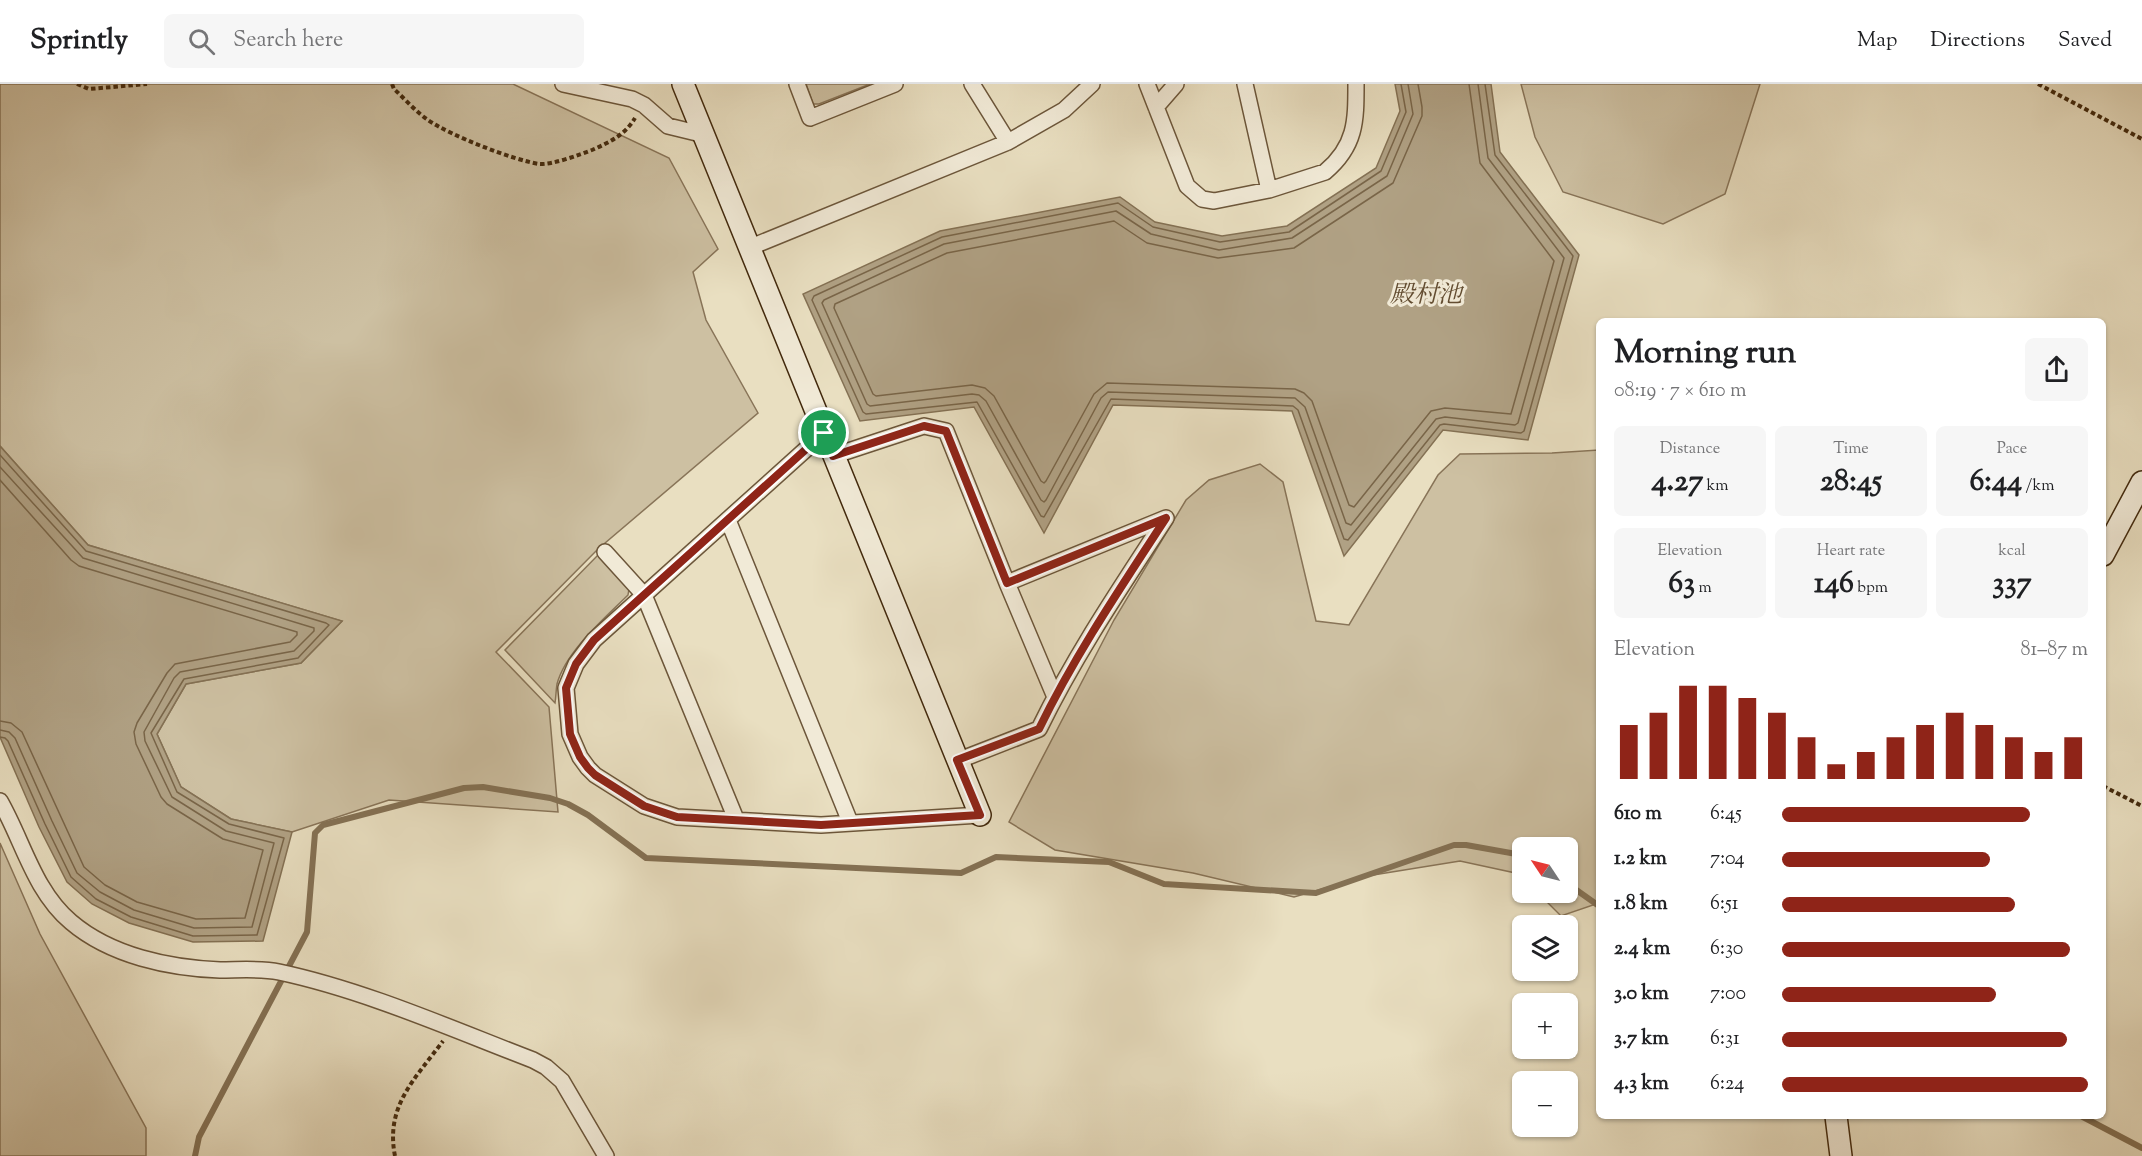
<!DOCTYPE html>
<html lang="en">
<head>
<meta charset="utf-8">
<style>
	:root { --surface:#fff; --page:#f6f6f6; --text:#202124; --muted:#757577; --line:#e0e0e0; --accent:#8f2418 }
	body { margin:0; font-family:"Sorts Mill Goudy","Noto Serif JP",serif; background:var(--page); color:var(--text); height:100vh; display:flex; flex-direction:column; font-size:22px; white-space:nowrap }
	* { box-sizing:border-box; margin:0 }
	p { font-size:20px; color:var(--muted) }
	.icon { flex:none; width:33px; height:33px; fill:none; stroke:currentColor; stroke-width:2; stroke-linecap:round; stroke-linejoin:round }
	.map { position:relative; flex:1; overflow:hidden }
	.sheet { position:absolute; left:1596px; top:234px; width:510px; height:801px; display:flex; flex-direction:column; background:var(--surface); border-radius:9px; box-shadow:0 2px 4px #0004 }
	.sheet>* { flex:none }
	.needle { width:39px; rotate:305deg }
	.buttons { position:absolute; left:1512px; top:753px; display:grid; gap:12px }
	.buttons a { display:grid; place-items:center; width:66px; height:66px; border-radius:9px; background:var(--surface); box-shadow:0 2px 4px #0004; font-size:30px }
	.pin { position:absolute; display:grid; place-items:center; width:51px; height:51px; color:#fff; margin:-26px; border:3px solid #fff; border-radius:50%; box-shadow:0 2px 6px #0007 }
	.round { display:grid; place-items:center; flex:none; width:63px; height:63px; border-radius:9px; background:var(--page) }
	.headline { display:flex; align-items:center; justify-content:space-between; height:102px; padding:0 18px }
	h1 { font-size:33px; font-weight:700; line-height:45px }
	.stats { display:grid; grid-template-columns:repeat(3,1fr); gap:9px; height:102px; padding:6px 18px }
	.stats div { display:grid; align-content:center; border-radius:9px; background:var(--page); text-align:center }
	.stats b { font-size:30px; font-weight:700 }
	.stats small { font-size:16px; font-weight:400 }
	.stats p { font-size:16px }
	.chart { height:168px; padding:12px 18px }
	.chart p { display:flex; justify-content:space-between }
	.chart svg { width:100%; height:108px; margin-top:6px; stroke:var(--accent); stroke-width:6 }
	ul { padding:0 18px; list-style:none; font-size:20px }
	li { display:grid; grid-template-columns:96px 72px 1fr; align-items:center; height:45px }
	li i { height:15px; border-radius:8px; background:var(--accent) }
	header { display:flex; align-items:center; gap:36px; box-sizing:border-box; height:84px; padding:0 30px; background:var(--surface); border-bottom:2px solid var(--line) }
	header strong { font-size:28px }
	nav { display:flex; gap:33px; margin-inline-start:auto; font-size:21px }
	.search { width:420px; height:54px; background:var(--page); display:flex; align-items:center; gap:15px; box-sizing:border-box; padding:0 21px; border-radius:9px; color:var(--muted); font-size:22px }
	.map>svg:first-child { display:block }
	.green { fill:#cdc0a2; stroke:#887458; stroke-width:1.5 }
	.water { fill:#b0a184; stroke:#847154; stroke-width:1.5 }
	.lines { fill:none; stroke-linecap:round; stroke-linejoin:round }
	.shore { stroke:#796548; stroke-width:1.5 }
	.stream { stroke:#847154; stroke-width:6 }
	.street-casing { stroke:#6c563a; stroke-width:18 }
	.secondary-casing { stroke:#42290d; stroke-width:24 }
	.path { stroke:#42290d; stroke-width:4; stroke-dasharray:4.5 3; stroke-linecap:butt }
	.street { stroke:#f1ead7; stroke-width:15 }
	.secondary { stroke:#f1ead7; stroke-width:21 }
	.route-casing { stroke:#fff; stroke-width:12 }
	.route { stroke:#8f2418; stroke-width:8 }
	.labels { text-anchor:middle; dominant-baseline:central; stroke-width:6; stroke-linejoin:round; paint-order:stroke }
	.water-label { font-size:24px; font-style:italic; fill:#634d31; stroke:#f1ead7 }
</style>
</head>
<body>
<header>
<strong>Sprintly</strong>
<div class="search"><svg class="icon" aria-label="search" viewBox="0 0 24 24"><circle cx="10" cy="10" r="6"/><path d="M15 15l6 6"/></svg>Search here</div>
<nav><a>Map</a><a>Directions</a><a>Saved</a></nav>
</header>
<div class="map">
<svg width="2142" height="1072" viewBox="0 0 2142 1072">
	<rect width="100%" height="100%" fill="#e9dfc1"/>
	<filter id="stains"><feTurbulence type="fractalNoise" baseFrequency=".00333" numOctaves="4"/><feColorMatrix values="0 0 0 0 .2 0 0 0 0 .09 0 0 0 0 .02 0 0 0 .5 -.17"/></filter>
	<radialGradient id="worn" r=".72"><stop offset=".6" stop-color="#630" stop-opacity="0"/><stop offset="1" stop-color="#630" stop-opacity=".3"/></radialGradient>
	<path class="green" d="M0 0H513L669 74 718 165 693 188 706 236 758 329 598 465 496 568 549 623 558 728 389 716 292 748 231 735 181 703 157 650 186 600 301 579 342 537 88 461 0 362Z
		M806 0H870L819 20H813Z
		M1521 0H1760L1725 110 1663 140 1563 108 1535 53Z
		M1599 366V819L1561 832 1538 809 1568 808V764H1522V792L1520 790 1460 777 1367 792 1294 813 1193 789 1055 766 1009 738 1114 536 1186 416 1209 396 1260 380 1283 398 1316 537 1349 541 1438 391 1460 370 1552 369Z
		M598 471 629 505 628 511C605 534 566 567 557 600 556 606 556 613 555 619L505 566Z
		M0 759 40 850 146 1044V1072H0Z"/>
	<path class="water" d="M1395 0H1491L1500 68 1579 171 1528 356 1443 346 1344 472 1292 327 1113 321 1044 449 974 323 860 337 803 210 940 147 1120 113 1155 138 1222 152 1287 142 1376 84 1400 27Z
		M0 362 88 461 342 537 301 579 186 600 157 650 181 703 231 735 292 748 263 857 193 858 129 839 92 820 67 798 39 743 0 653Z"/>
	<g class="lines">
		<path class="shore" d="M1401 0 1406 28 1381 87 1289 148 1220 158 1153 143 1118 119 942 153 814 212 812 216 863 328 866 330 977 318 1041 432 1044 433 1111 315 1293 322 1298 326 1344 455 1348 456 1440 341 1444 340 1521 349 1524 347 1573 172 1495 71 1485 0
			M1408 0 1413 30 1387 92 1292 154 1219 166 1151 150 1116 127 944 160 824 216 822 219 867 320 870 322 972 310 979 311 986 317 1041 416 1044 418 1046 416 1101 314 1108 308 1295 314 1305 323 1346 439 1351 441 1436 335 1445 333 1515 341 1518 339 1564 174 1488 74 1478 0
			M1418 0 1422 23V32L1393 99 1294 164 1218 174 1147 159 1114 137 947 169 835 220 834 224 873 310 876 312 972 301 985 304 994 312 1041 397 1044 399 1046 397 1094 310 1107 299 1295 305 1304 309 1312 317 1349 421 1354 423 1431 327 1445 324 1511 330 1554 177 1480 79 1469 0
			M0 371 86 467 326 539 329 541 298 574 184 595 151 649 177 708 229 740 284 754 257 851 193 852 131 833 96 815 71 793 45 740 8 657 5 654 0 653
			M0 383 83 474 314 544V547L294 567 180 588 174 594 144 648 145 657 172 713 226 747 274 759 252 843 194 844 134 826 100 808 77 789 52 737 15 654 9 648 0 646
			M0 396 71 476 79 482 297 548V551L290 558 175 580 167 589 137 639 134 648 136 660 161 713 167 720 223 755 263 766 245 834 196 835 137 818 105 801 84 783 22 648 11 639 0 637"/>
		<path class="stream" d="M1568 800 1599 822
			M2081 1032 2142 1064
			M195 1072 199 1053 307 848 315 749 323 741 464 704 483 703 550 714 568 720 588 731 646 774 961 789 996 773 1109 778 1164 800 1316 809 1454 761H1466L1522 771"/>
		<g class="street-casing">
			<path id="street" d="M563 0 632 15 644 21 668 42 705 51
				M797 0 810 34 895 0
				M972 0 1008 58
				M1147 0 1187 102 1202 115 1214 117 1269 106 1325 88C1356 62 1356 37 1356 0
				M1245 0 1269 106
				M1156 23 1176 0
				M751 163 1008 58 1064 26 1092 0
				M824 349 594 556 576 580 566 604 570 650 580 673 588 684 595 691 644 722 677 733 821 741 980 731
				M833 372 924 342 946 347 1007 499 1166 434C1121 503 1075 571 1039 645L957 677
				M728 436 850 738
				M605 468 644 511 736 735
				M1007 499 1055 613
				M0 717C23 757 34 807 71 838 111 872 169 884 220 886 239 886 261 884 279 888 364 906 452 945 533 976L546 983 562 997 606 1072"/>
		</g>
		<g class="secondary-casing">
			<path id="secondary" d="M683 0 980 731
				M2103 471 2142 398
				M1836 1032 1841 1072"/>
		</g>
		<path class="path" d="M77 0 89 5 147 0
			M392 0 394 5C405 15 416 28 428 36 449 51 513 76 539 80 552 81 579 71 592 66 610 58 625 51 635 34
			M2038 0 2142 55
			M2103 702 2142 722
			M395 1072C385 1022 415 995 443 957"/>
		<use href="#street" class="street"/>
		<use href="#secondary" class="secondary"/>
	</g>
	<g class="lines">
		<g class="route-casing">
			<path id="route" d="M924 342 946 347 1007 499 1166 434C1121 503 1075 571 1039 645L957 676 980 731 821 741 677 733 644 722 595 691 588 684 580 673 570 650 566 604 576 580 594 556 824 349 833 372Z"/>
		</g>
		<use href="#route" class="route"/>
	</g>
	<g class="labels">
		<g class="water-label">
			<text x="1426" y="212">殿村池</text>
		</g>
	</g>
	<rect width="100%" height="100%" filter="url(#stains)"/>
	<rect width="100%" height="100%" fill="url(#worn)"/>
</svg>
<div class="buttons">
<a><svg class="needle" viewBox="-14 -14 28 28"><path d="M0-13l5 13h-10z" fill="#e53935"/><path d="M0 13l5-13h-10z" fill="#757577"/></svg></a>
<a><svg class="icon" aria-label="layers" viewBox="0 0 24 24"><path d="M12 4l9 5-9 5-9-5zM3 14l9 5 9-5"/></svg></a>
<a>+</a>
<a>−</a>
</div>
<div class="pin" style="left:824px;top:349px;background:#1e9e55"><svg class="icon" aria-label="arrive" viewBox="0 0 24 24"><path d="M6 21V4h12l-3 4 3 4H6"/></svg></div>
<section class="sheet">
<div class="headline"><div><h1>Morning run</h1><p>08:19 · 7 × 610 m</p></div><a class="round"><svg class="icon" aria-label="share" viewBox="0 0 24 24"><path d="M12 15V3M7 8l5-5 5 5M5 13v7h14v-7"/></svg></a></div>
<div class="stats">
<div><p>Distance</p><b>4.27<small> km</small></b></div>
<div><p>Time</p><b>28:45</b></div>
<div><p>Pace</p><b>6:44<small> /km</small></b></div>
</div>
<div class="stats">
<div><p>Elevation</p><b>63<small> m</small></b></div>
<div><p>Heart rate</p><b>146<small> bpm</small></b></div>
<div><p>kcal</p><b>337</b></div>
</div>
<div class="chart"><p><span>Elevation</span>81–87 m</p>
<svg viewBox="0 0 160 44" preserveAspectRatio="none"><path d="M5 44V22M15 44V17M25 44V6M35 44V6M45 44V11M55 44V17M65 44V27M75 44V38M85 44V33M95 44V27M105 44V22M115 44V17M125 44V22M135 44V27M145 44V33M155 44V27"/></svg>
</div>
<ul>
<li><b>610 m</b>6:45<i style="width:81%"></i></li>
<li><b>1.2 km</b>7:04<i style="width:68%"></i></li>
<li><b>1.8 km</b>6:51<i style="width:76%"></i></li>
<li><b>2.4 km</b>6:30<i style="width:94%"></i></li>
<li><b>3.0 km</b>7:00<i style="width:70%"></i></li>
<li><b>3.7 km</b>6:31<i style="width:93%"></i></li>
<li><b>4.3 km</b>6:24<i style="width:100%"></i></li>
</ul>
</section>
</div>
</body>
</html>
